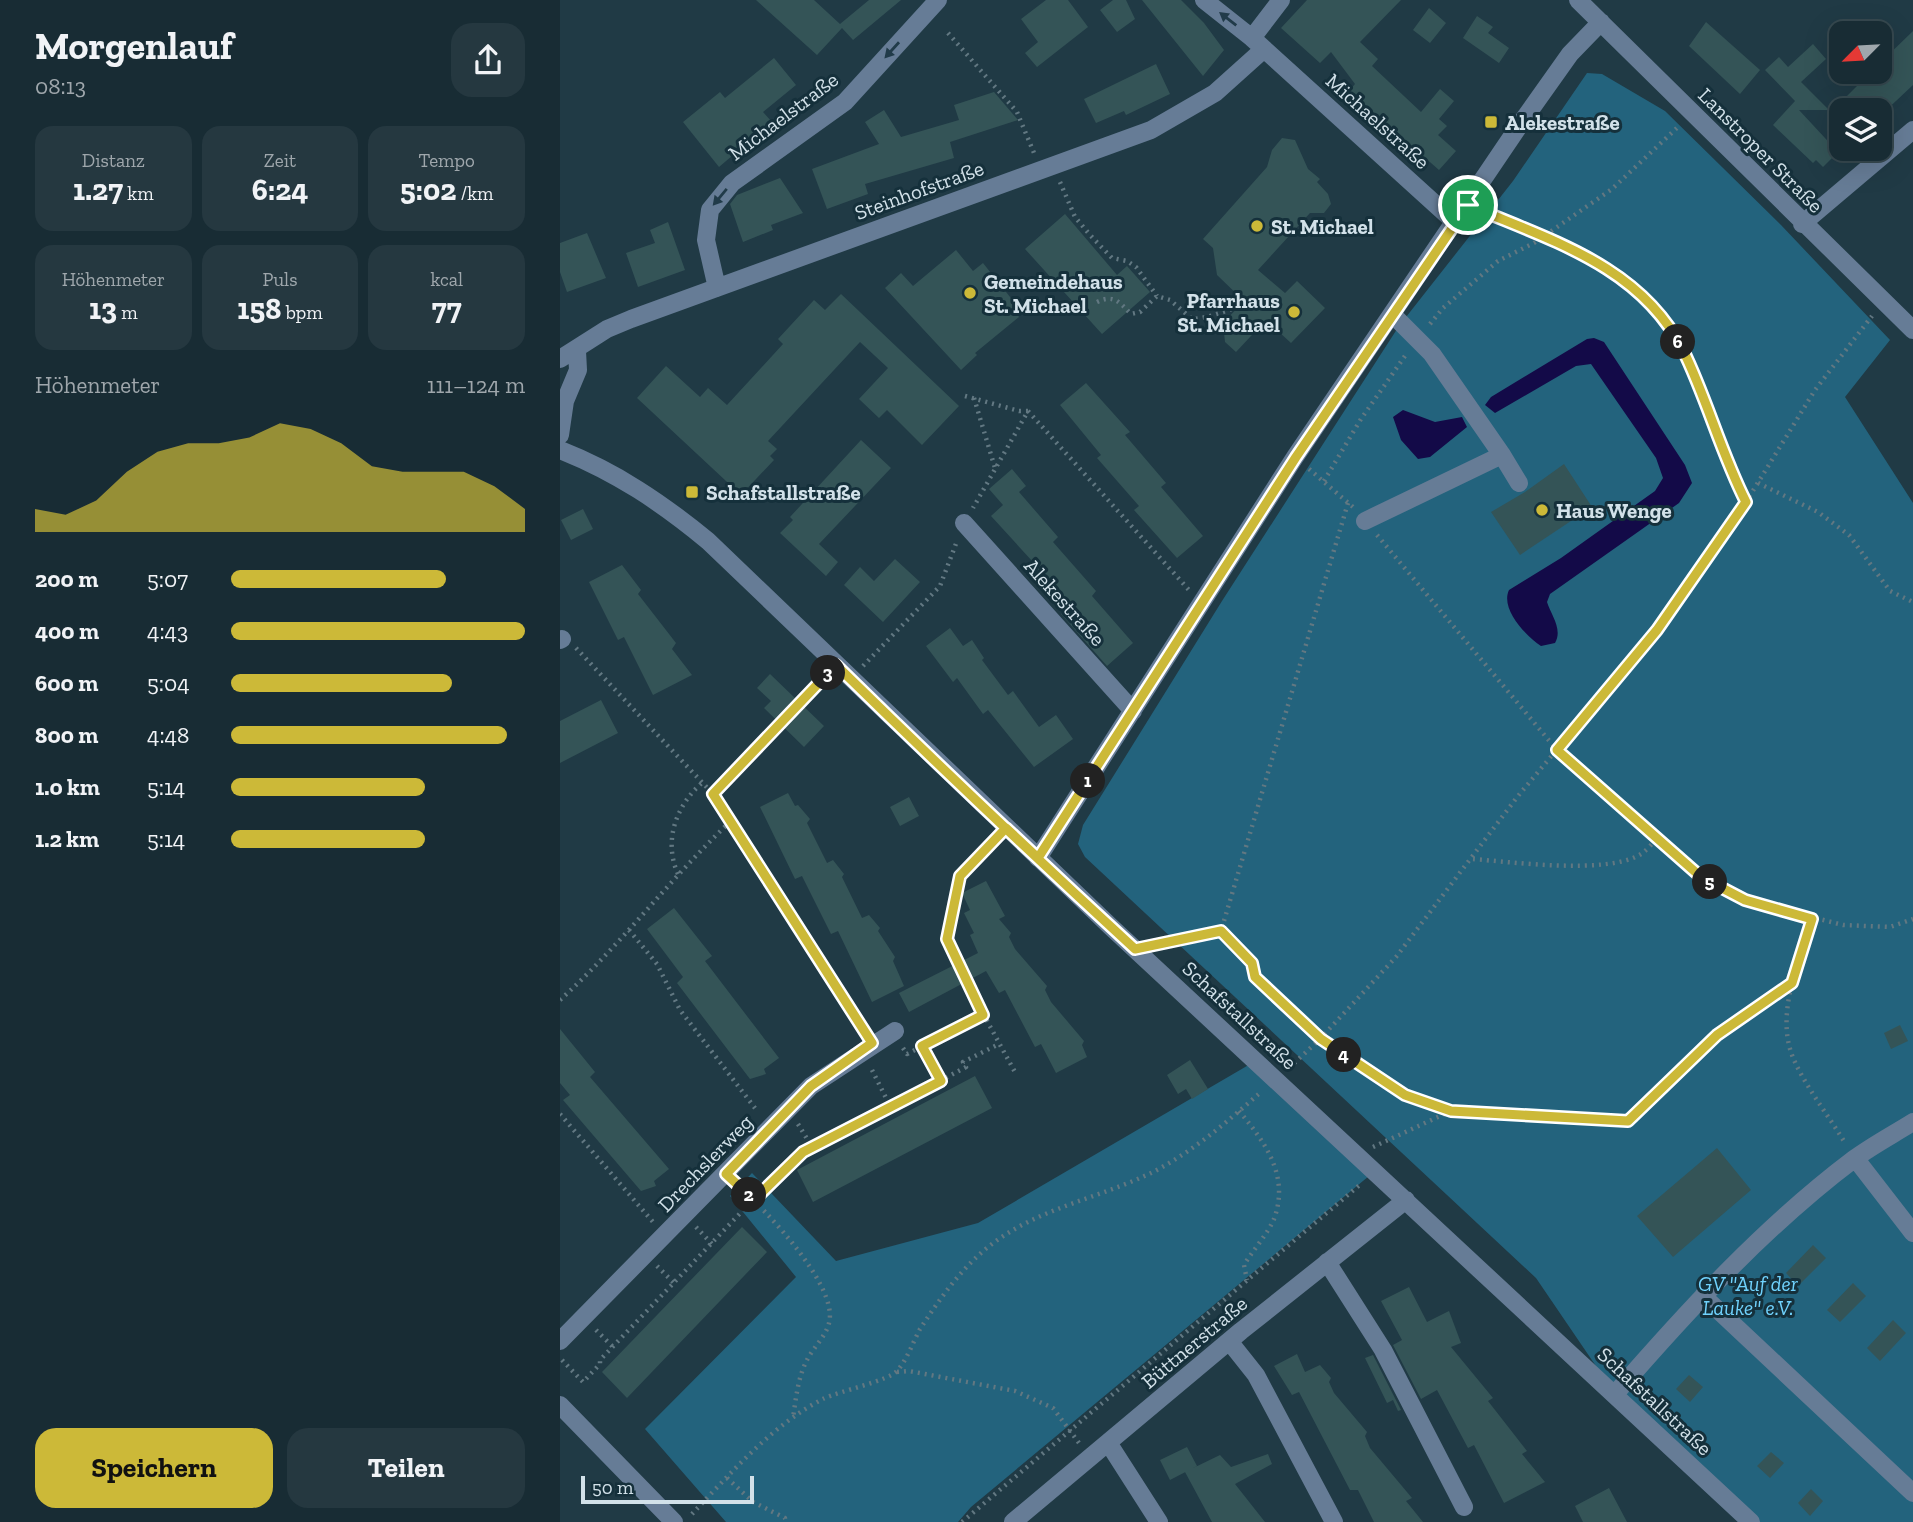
<!DOCTYPE html>
<html lang="de">
<head>
<meta charset="utf-8">
<style>
	:root { --surface:#182c34; --page:#253840; --text:#f1f3f6; --muted:#9fa7ac; --line:#36484f; --accent:#ccb938 }
	body { margin:0; font-family:"Zilla Slab",serif; background:var(--page); color:var(--text); height:100vh; display:flex; flex-direction:column; font-size:26px; white-space:nowrap }
	* { box-sizing:border-box; margin:0 }
	p { font-size:23px; color:var(--muted) }
	.icon { flex:none; width:38px; height:38px; fill:none; stroke:currentColor; stroke-width:2; stroke-linecap:round; stroke-linejoin:round }
	.map { position:relative; flex:1; overflow:hidden }
	.drawer { display:flex; flex-direction:column; background:var(--surface); width:560px }
	.drawer>* { flex:none }
	.needle { width:46px; rotate:246deg }
	.fabs { position:absolute; left:1269px; top:21px; display:grid; gap:14px }
	.fabs a { display:grid; place-items:center; width:63px; height:63px; border-radius:14px; background:var(--surface); box-shadow:0 7px 28px #0002,0 0 0 2px var(--line); font-size:35px }
	.scale { position:absolute; left:21px; bottom:18px; width:173px; box-sizing:border-box; padding-left:7px; border:4px solid #d2e1e9; border-top:0; font-size:19px; line-height:24px; white-space:nowrap; color:#d2e1e9; -webkit-text-stroke:5px #15303b; paint-order:stroke }
	.pin { position:absolute; display:grid; place-items:center; width:60px; height:60px; color:#fff; margin:-30px; border:4px solid #fff; border-radius:50%; box-shadow:0 2px 7px #0007 }
	.km { position:absolute; width:35px; height:35px; margin:-18px; border-radius:50%; background:#222; color:#fff; font-size:19px; line-height:35px; text-align:center }
	.round { display:grid; place-items:center; flex:none; width:74px; height:74px; border-radius:21px; background:var(--page) }
	.summary { display:flex; align-items:center; justify-content:space-between; height:119px; padding:0 35px }
	h1 { font-size:38px; font-weight:700; line-height:52px }
	.metrics { display:grid; grid-template-columns:repeat(3,1fr); gap:10px; height:119px; padding:7px 35px }
	.metrics div { display:grid; align-content:center; border-radius:18px; background:var(--page); text-align:center }
	.metrics b { font-size:30px; font-weight:700 }
	.metrics small { font-size:19px; font-weight:400 }
	.metrics p { font-size:19px }
	.chart { height:196px; padding:14px 35px }
	.chart p { display:flex; justify-content:space-between }
	.chart svg { width:100%; height:126px; margin-top:7px; fill:var(--accent); opacity:.7 }
	.button { display:flex; gap:14px; margin-top:auto; padding:14px 35px }
	.button a { flex:1; height:80px; border-radius:21px; background:var(--accent); color:#111; font-size:28px; font-weight:700; line-height:80px; text-align:center }
	.button a+a { background:var(--page); color:var(--text) }
	ul { padding:0 35px; list-style:none; font-size:23px }
	li { display:grid; grid-template-columns:112px 84px 1fr; align-items:center; height:52px }
	li i { height:18px; border-radius:9px; background:var(--accent) }
	main { display:flex; flex:1; min-height:0 }
	.map>svg:first-child { display:block }
	.green { fill:#23637d }
	.water { fill:#130a48 }
	.building { fill:#345457 }
	.lines { fill:none; stroke-linecap:round; stroke-linejoin:round }
	.path { stroke:#627882; stroke-width:4.5; stroke-dasharray:2 5; stroke-linecap:butt }
	.minor { stroke:#667c96; stroke-width:18 }
	.oneway { fill:#213b49 }
	.route-casing { stroke:#fff; stroke-width:14 }
	.route { stroke:#ccb938; stroke-width:9 }
	.poi-dot { fill:#ccb938; stroke:#15303b; stroke-width:2.5 }
	.labels { text-anchor:middle; dominant-baseline:central; stroke-width:6; stroke-linejoin:round; paint-order:stroke }
	.street-label { font-size:21px; fill:#d2e1e9; stroke:#15303b }
	.poi-label { font-size:21px; font-weight:bold; fill:#d2e1e9; stroke:#15303b; text-anchor:start }
	.park-label { font-size:21px; font-style:italic; fill:#70d2fd; stroke:#15303b }
</style>
</head>
<body>
<main>
<section class="drawer">
<div class="summary"><div><h1>Morgenlauf</h1><p>08:13</p></div><a class="round"><svg class="icon" aria-label="share" viewBox="0 0 24 24"><path d="M12 15V3M7 8l5-5 5 5M5 13v7h14v-7"/></svg></a></div>
<div class="metrics">
<div><p>Distanz</p><b>1.27<small> km</small></b></div>
<div><p>Zeit</p><b>6:24</b></div>
<div><p>Tempo</p><b>5:02<small> /km</small></b></div>
</div>
<div class="metrics">
<div><p>Höhenmeter</p><b>13<small> m</small></b></div>
<div><p>Puls</p><b>158<small> bpm</small></b></div>
<div><p>kcal</p><b>77</b></div>
</div>
<div class="chart"><p><span>Höhenmeter</span>111–124 m</p>
<svg viewBox="0 0 160 44" preserveAspectRatio="none"><path d="M0 44V36L10 38L20 33L30 23L40 16L50 13L60 13L70 11L80 6L90 8L100 13L110 21L120 23L130 23L140 23L150 28L160 36V44z"/></svg>
</div>
<ul>
<li><b>200 m</b>5:07<i style="width:73%"></i></li>
<li><b>400 m</b>4:43<i style="width:100%"></i></li>
<li><b>600 m</b>5:04<i style="width:75%"></i></li>
<li><b>800 m</b>4:48<i style="width:94%"></i></li>
<li><b>1.0 km</b>5:14<i style="width:66%"></i></li>
<li><b>1.2 km</b>5:14<i style="width:66%"></i></li>
</ul>
<div class="button"><a>Speichern</a><a>Teilen</a></div>
</section>
<div class="map">
<svg width="1353" height="1522" viewBox="0 0 1353 1522">
	<rect width="100%" height="100%" fill="#203a45"/>
	<path class="green" d="M1027 73 1042 74 1105 111 1221 225 1330 340 1285 397 1353 503V1522H1191L1055 1394 976 1278 525 857 518 844 523 825 662 601 839 326 953 181Z
		M692 1063 815 1171 411 1507 398 1522H166L85 1429 236 1277 170 1196 192 1173 276 1261 418 1223Z"/>
	<path class="water" d="M1027 339 1034 338 1044 342 1125 465 1132 483 1119 503 990 594 987 602C991 615 1003 629 995 643L981 646C966 636 940 609 949 590L1001 558 1095 491 1103 478 1096 458 1031 364 1016 366 935 413 925 405 931 397Z
		M843 410 875 422 902 417 907 427 870 457 858 459 841 440 833 417Z"/>
	<path class="building" d="M196 0H254L280 24 309 0H341L293 40 282 28 257 55Z
		M486 0H508L528 27 477 67 465 53 478 42 461 19Z
		M553 0H566L575 19 557 32 540 10Z
		M582 0H621L644 23 664 50 643 76Z
		M747 0H841L800 42 818 59 812 66 861 112 880 89 894 101 879 119 887 126 878 135 896 151 879 170 789 91 795 84 771 52 760 63 721 28Z
		M869 8 886 23 870 43 853 30Z
		M917 16 933 27 928 33 949 48 939 63 903 38Z
		M1146 22 1200 70 1180 94 1129 46Z
		M1353 31V85L1320 116V109L1273 110 1311 72H1320V63Z
		M1253 44 1266 59 1241 82 1269 110H1239L1278 152 1263 167 1256 160 1253 163 1213 125 1235 101 1205 70 1219 57 1228 67Z
		M214 58 236 85 203 112 212 122 159 167 123 122 160 92 165 98Z
		M596 64 610 94 566 115 564 111 536 123 524 99Z
		M434 92 458 120 390 142 394 158 305 184 308 194 267 209 252 169 319 144 305 122 324 110 341 137 399 120 394 105Z
		M722 138 735 140 748 169 760 179 757 182 768 194 771 204 764 213H750L698 270 725 293 737 281 765 308 731 343 706 320 676 352 665 342 663 323 684 301 657 275 653 248 643 239 707 167 712 150Z
		M220 178 243 213 211 225 213 230 183 242 170 204 177 195Z
		M505 214 557 275 567 266 590 292 542 334 465 249Z
		M108 222 125 270 78 287 66 253 95 243 90 230Z
		M27 233 46 278 7 292 0 272V243Z
		M396 250 413 271 423 263 458 307 454 310 459 317 415 353 417 355 401 370 325 288 341 273 353 286Z
		M281 294 399 406 362 445 327 410 319 418 299 399 328 368 300 342 208 441 217 449 210 456 214 460 181 495 77 398 106 366 140 397 148 388 167 405 223 344 218 339 254 300 265 310Z
		M526 383 570 432 565 435 606 483 601 487 643 536 617 558 574 510 579 506 537 458 541 455 500 405Z
		M301 440 331 468 259 544 278 562 266 576 220 533 233 520 230 517Z
		M1004 464 1032 507 960 555 931 512 965 492Z
		M452 469 466 486 459 492 498 537 493 542 536 591 532 596 573 643 547 666 501 614 506 610 468 567 473 562 431 516 443 505 429 489Z
		M23 509 33 529 11 540 1 520Z
		M335 559 360 582 323 622 284 585 300 567 314 581Z
		M62 565 81 590 78 594 116 643 112 649 132 675 93 695 64 637 58 640 29 582Z
		M390 628 403 646 412 640 424 658 422 660 448 695 453 691 479 727 496 715 513 739 474 767 428 710 423 714 397 678 393 682 366 646Z
		M210 674 264 726 244 747 204 708 211 701 197 688Z
		M41 700 58 733 0 763V721Z
		M228 793 235 806 238 805 250 819 247 823 267 863 273 860 284 874 282 877 302 918 309 915 320 928 318 931 335 957 333 961 344 986 312 1002 278 931 271 934 242 876 235 879 200 807Z
		M349 797 359 816 340 826 330 807Z
		M426 881 445 916 439 919 451 933 449 937 455 949 487 986 485 990 491 1002 524 1041 522 1045 527 1057 496 1073 481 1044 475 1047 445 990 439 993 426 971 349 1012 339 993 418 953 410 935 414 933 404 913 410 910 402 893Z
		M114 908 152 956 145 961 219 1058 204 1069 206 1074 190 1079 117 983 123 977 87 929Z
		M1340 1025 1348 1041 1331 1049 1324 1033Z
		M0 1029 35 1072 30 1077 109 1169 94 1181 96 1186 81 1191 3 1100 10 1095 0 1083Z
		M630 1060 648 1089 632 1099 626 1089 618 1094 607 1075Z
		M415 1076 432 1108 253 1202 237 1170Z
		M1157 1148 1191 1190 1113 1257 1077 1216Z
		M182 1227 207 1252 67 1398 42 1372Z
		M1253 1245 1266 1258 1238 1286 1226 1273Z
		M1293 1283 1306 1296 1280 1322 1267 1310Z
		M849 1287 867 1322 889 1311 901 1343 891 1347 933 1398 928 1401 967 1451 962 1454 985 1482 944 1503 914 1445 908 1448 877 1390 861 1399 833 1345 842 1340 821 1301Z
		M1333 1320 1346 1333 1320 1361 1307 1348Z
		M737 1354 745 1372 760 1365 771 1378 769 1382 774 1393 807 1432 805 1436 810 1448 852 1498 846 1501 863 1522H814L798 1490H790L739 1392 732 1395 714 1366Z
		M813 1355 841 1410 838 1411 833 1400 827 1403 805 1358Z
		M1129 1375 1143 1387 1130 1402 1116 1389Z
		M627 1447 637 1466 610 1480 600 1460Z
		M1211 1452 1224 1463 1210 1478 1197 1466Z
		M708 1454 712 1464 675 1484 705 1522H652L625 1472 660 1455 671 1467Z
		M1049 1488 1067 1522H1023L1015 1506Z
		M1251 1489 1263 1501 1250 1516 1238 1503Z"/>
	<g class="lines">
		<path class="path" d="M388 33 457 112 474 153
			M500 182 515 217 530 235 552 258 567 261 576 267 597 296
			M925 212 1051 269 1091 302 1122 348 1186 502
			M537 302C554 294 559 302 571 314L580 312 597 296 610 300 632 319C653 318 675 306 696 302
			M870 324 883 308 938 261 974 243 1052 189 1119 126
			M405 396 459 411H468L413 508
			M414 398 435 468
			M468 411 629 590
			M749 469 793 507
			M764 481 801 419 847 353
			M1198 483 1258 512 1289 535 1330 591 1353 602
			M817 535 997 750 1141 877 1185 900 1283 925 1330 927 1353 919
			M16 648 153 794 304 1031
			M303 666 380 586 397 541
			M153 794 263 678
			M434 841 397 883 387 939 420 1008 456 1074
			M913 859C952 862 1048 875 1081 854 1086 851 1092 844 1096 839
			M118 874C103 841 116 805 143 782
			M1253 919C1239 962 1214 1015 1234 1060 1247 1089 1269 1116 1285 1143
			M69 930 97 964 120 1010 198 1112
			M661 931 692 963 695 977 760 1039 845 1095 891 1111 1068 1121 1157 1035 1232 983
			M596 945 661 931 788 503
			M0 1000C62 944 111 877 172 820
			M362 1046 381 1081
			M343 1048 347 1054 423 1015
			M729 1068 760 1039 836 957 958 796 1097 630 1186 502 1255 390 1312 316
			M312 1070 330 1106
			M679 1111C705 1142 730 1176 714 1219 707 1235 693 1250 684 1265L687 1280
			M0 1114 93 1222
			M238 1124 252 1147
			M813 1147 891 1111
			M179 1186C205 1210 279 1286 269 1323 266 1336 253 1348 247 1360 238 1377 236 1398 233 1418
			M136 1227 152 1244
			M97 1266 114 1283
			M36 1330 53 1347
			M2 1360 23 1382 40 1364V1360L231 1160 406 1067 403 1062 439 1044
			M337 1372 349 1371 455 1391 493 1408 519 1443
			M167 1478 193 1502 225 1518V1522
			M132 1514C170 1474 213 1424 263 1399 279 1391 328 1381 337 1371 347 1360 353 1342 360 1329 381 1297 404 1264 436 1241 483 1207 543 1197 595 1171 635 1150 668 1121 701 1092
			M402 1522 802 1183"/>
		<path class="minor" d="M644 0 692 38 896 223
			M1018 0 1353 330
			M692 38 721 0
			M1242 224 1353 130
			M157 288 146 240 150 210 172 183 285 102 378 0
			M0 359 47 329 71 319 591 130 655 93 704 49
			M0 435 5 401 18 370 17 351
			M0 450C56 472 102 503 148 541L550 926 1191 1522
			M942 455 959 483
			M805 521 942 455 872 354 833 315
			M404 523 573 711
			M0 640 2 639
			M478 858 735 457 961 123 1010 54 1041 22
			M1295 1158 1353 1233
			M767 1262 823 1350 904 1507
			M1143 1296 1353 1493
			M0 1341 251 1086 335 1031
			M669 1341 696 1375 774 1522
			M1055 1394C1128 1310 1205 1226 1294 1159 1313 1145 1334 1134 1353 1122
			M0 1405 114 1522
			M549 1444 599 1522
			M453 1522 681 1331 846 1200"/>
	</g>
	<defs><path id="oneway-solid" d="M-6-.8H1V-3.2L6.5 0L1 3.2V.8H-6Z" transform="scale(1.75)"/></defs>
	<g class="oneway">
		<use href="#oneway-solid" transform="translate(668 19) rotate(-142)"/>
		<use href="#oneway-solid" transform="translate(332 50) rotate(132)"/>
		<use href="#oneway-solid" transform="translate(160 197) rotate(130)"/>
	</g>
	<g class="lines">
		<g class="route-casing">
			<path id="route" d="M908 205 736 457 478 858 446 828 400 876 387 939 423 1015 362 1046 381 1081 243 1152 194 1200 166 1174 251 1086 312 1043 153 794 276 665C374 761 474 856 575 949L661 931 692 963 695 977 761 1039 845 1095 891 1111 1068 1121 1157 1035 1232 983 1252 919 1185 900 1141 877 997 750 1097 630 1186 502C1161 453 1147 399 1123 350 1080 265 989 240 908 205"/>
		</g>
		<use href="#route" class="route"/>
	</g>
	<g class="poi-dot">
		<rect x="924" y="115" width="14" height="14" rx="3.5"/>
		<circle cx="697" cy="226" r="7"/>
		<circle cx="410" cy="293" r="7"/>
		<circle cx="734" cy="312" r="7"/>
		<rect x="125" y="485" width="14" height="14" rx="3.5"/>
		<circle cx="982" cy="510" r="7"/>
	</g>
	<g class="labels">
		<g class="street-label">
			<text transform="translate(223 116) rotate(-37)">Michaelstraße</text>
			<text transform="translate(818 121) rotate(42)">Michaelstraße</text>
			<text transform="translate(1201 150) rotate(45)">Lanstroper Straße</text>
			<text transform="translate(359 190) rotate(-20)">Steinhofstraße</text>
			<text transform="translate(505 602) rotate(48)">Alekestraße</text>
			<text transform="translate(680 1015) rotate(43)">Schafstallstraße</text>
			<text transform="translate(145 1163) rotate(-46)">Drechslerweg</text>
			<text transform="translate(634 1342) rotate(-40)">Büttnerstraße</text>
			<text transform="translate(1095 1401) rotate(43)">Schafstallstraße</text>
		</g>
		<g class="poi-label">
			<text x="945" y="122">Alekestraße</text>
			<text x="711" y="226">St. Michael</text>
			<text x="424" y="281">Gemeindehaus<tspan x="424" dy="24">St. Michael</tspan></text>
			<text x="720" y="300" text-anchor="end">Pfarrhaus<tspan x="720" dy="24">St. Michael</tspan></text>
			<text x="146" y="492">Schafstallstraße</text>
			<text x="996" y="510">Haus Wenge</text>
		</g>
		<g class="park-label">
			<text x="1188" y="1283">GV "Auf der<tspan x="1188" dy="24">Lauke" e.V.</tspan></text>
		</g>
	</g>
</svg>
<div class="fabs">
<a><svg class="needle" viewBox="-14 -14 28 28"><path d="M0-13l5 13h-10z" fill="#e53935"/><path d="M0 13l5-13h-10z" fill="#9fa7ac"/></svg></a>
<a><svg class="icon" aria-label="layers" viewBox="0 0 24 24"><path d="M12 4l9 5-9 5-9-5zM3 14l9 5 9-5"/></svg></a>
</div>
<div class="scale">50 m</div>
<div class="pin" style="left:908px;top:205px;background:#1e9e55"><svg class="icon" aria-label="arrive" viewBox="0 0 24 24"><path d="M6 21V4h12l-3 4 3 4H6"/></svg></div>
<b class="km" style="left:528px;top:781px">1</b>
<b class="km" style="left:189px;top:1195px">2</b>
<b class="km" style="left:268px;top:673px">3</b>
<b class="km" style="left:784px;top:1055px">4</b>
<b class="km" style="left:1150px;top:882px">5</b>
<b class="km" style="left:1118px;top:342px">6</b>
</div>
</main>
</body>
</html>
